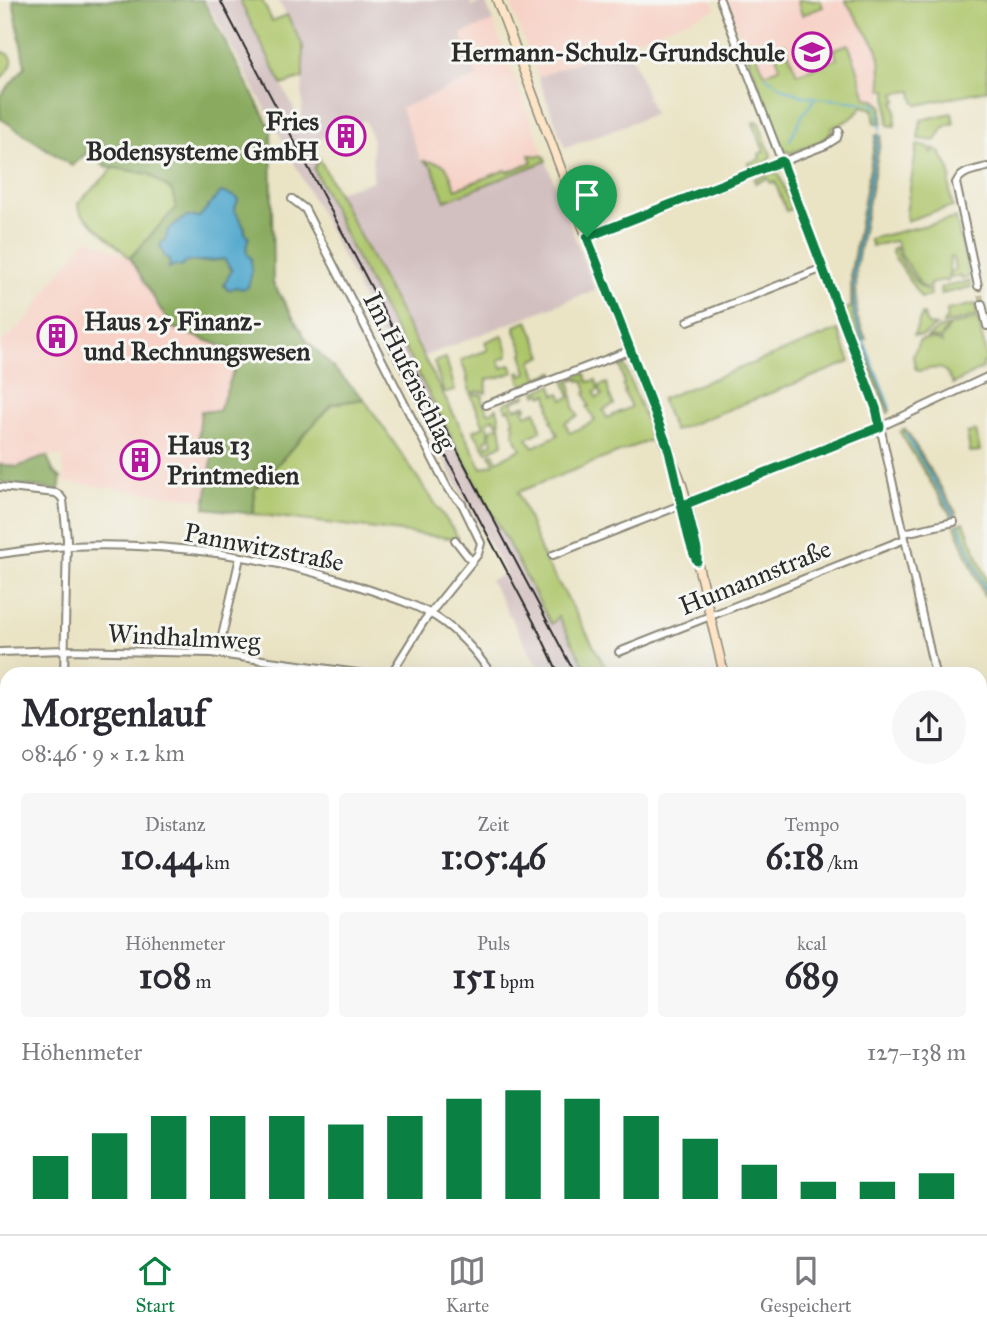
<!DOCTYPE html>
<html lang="de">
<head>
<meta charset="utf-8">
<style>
	:root { --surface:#fff; --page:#f7f7f7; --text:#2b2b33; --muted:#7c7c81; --line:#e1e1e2; --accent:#0b8043 }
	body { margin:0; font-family:"IM FELL Great Primer",serif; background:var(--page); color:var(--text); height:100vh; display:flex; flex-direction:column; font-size:26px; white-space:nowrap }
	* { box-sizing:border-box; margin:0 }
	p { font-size:23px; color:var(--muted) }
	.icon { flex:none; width:38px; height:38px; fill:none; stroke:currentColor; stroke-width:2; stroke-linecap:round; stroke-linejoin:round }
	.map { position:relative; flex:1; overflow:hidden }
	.side { position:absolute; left:0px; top:667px; width:987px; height:569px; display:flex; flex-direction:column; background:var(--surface); border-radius:21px 21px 0 0; box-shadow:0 7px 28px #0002 }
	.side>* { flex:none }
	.pin { position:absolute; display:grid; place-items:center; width:60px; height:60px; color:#fff; margin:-72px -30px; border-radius:50% 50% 50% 0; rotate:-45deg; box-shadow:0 0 7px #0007 }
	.pin .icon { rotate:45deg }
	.round { display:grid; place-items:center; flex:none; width:74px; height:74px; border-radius:37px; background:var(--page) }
	.summary { display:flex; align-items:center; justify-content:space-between; height:119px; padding:0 21px }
	h1 { font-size:38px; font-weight:700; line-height:52px }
	.stats { display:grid; grid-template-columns:repeat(3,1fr); gap:10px; height:119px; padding:7px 21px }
	.stats div { display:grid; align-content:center; border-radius:7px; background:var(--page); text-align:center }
	.stats b { font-size:35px; font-weight:700 }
	.stats small { font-size:19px; font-weight:400 }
	.stats p { font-size:19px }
	.chart { height:196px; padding:14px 21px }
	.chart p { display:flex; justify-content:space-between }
	.chart svg { width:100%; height:126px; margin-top:7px; stroke:var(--accent); stroke-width:6 }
	.dock { display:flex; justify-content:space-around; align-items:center; height:98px; border-top:2px solid var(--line); background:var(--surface); font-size:19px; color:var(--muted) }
	.dock a { display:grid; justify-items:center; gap:4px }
	.dock .current { color:var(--accent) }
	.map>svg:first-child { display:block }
	.built { fill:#f7d1c6 }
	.industrial { fill:#d2bfbf; fill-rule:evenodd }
	.green { fill:#adc66b; stroke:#6c784b; stroke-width:2 }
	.forest { fill:#8aab5f; stroke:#5a6b45; stroke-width:2; fill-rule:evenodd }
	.water { fill:#52a9ce; stroke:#3e6a7c; stroke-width:2 }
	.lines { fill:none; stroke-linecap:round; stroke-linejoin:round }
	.stream { stroke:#52a9ce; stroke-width:2 }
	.street-tunnel { stroke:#c4bea5; stroke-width:6; stroke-dasharray:6 3; stroke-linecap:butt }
	.street-casing { stroke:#8a8778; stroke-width:10 }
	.secondary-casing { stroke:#8a8778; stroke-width:11 }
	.street { stroke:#fff; stroke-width:6 }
	.secondary { stroke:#fee4c6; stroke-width:8 }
	.rail { stroke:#2b2b2b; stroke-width:2 }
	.route-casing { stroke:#fff; stroke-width:14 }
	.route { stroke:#0b8043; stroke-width:9 }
	.labels { text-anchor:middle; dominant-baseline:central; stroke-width:6; stroke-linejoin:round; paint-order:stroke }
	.poi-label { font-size:26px; font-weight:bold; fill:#2b2b2b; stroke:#f6f6f2; text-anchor:end }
	.street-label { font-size:26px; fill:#2b2b2b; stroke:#f6f6f2 }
</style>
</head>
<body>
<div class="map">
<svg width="987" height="1234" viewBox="0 0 987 1234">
	<rect width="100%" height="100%" fill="#f6f6f2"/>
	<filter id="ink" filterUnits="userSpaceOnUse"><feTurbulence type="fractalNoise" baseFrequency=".0143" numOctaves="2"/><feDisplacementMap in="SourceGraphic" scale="14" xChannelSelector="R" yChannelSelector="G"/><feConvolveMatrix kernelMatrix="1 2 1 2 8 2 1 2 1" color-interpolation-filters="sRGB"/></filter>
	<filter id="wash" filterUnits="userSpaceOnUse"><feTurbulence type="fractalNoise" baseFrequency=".00686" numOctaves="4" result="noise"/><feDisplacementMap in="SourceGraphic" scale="28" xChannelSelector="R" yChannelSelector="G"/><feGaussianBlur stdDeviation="1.57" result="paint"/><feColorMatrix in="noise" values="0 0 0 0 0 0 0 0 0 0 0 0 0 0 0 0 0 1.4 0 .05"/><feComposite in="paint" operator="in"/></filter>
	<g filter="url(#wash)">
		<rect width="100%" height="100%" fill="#eae3c4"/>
		<path class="built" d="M524 0H712L716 9 538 77 511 5Z
			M726 0H845L877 48 880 58 882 106 877 101 866 99 856 64 847 44 838 59 797 75 784 44 773 49 781 67 765 74 755 51 747 54Z
			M493 21 546 161 445 201 421 161 400 108 477 77 461 34Z
			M87 238 130 258 171 327 240 353 219 411H201L214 445 206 500 64 482 63 456H47L17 467 0 464V343L30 317 49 286Z
			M0 759H7V958L0 957Z
			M0 1228 139 1229V1234H0Z
			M669 1229H741L740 1234H666Z"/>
		<path class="industrial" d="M206 0H239L302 125 303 46 278 0H473L470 2 472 6 485 1 493 21 461 34 477 77 401 108 403 114 421 161H424L432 167 446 201 546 161 595 290 423 357 482 469 598 674H542L490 580 506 574 457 485 375 326 370 325 368 320 370 315 352 275 282 139ZM365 120 372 138 373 181 337 192 316 152 321 138Z
			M627 43 654 114 565 148 538 77Z
			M0 957 7 958V1228H0Z
			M139 1228H274V1229L270 1234H139Z
			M793 1228 854 1229 855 1234H793Z
			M293 1229V1228L649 1229 646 1234H290Z
			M741 1229V1228L776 1229V1234H740Z
			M979 1229 987 1230V1234H908L909 1229Z"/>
		<path class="green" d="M242 0H262L272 21 287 15 303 46V78L282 85 240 1Z
			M797 0H820L823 7 802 15Z
			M845 0H987V90L918 105 914 101 912 91 895 93 897 101 894 102 896 110 895 126 888 125 887 89 882 90 880 58 877 48Z
			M785 44 797 74 837 59 834 49 848 44 856 64 866 98 873 99 882 106V123H875L873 109 862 106C856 118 844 122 832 128 828 144 804 147 790 153L784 150 747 54 755 51 765 74 780 67 773 48Z
			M0 51C21 56 11 69 0 79Z
			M952 113 954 123C939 127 944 131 935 141L918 139 921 120Z
			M758 121 771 155 769 161 750 168 748 163 760 159 759 154 764 151 753 123Z
			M876 135H878L853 267V317L862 341 857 343 844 308H851V271Z
			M879 135 881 136 879 148 856 268 857 317 866 339 864 340 855 316V267Z
			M917 145 930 148V152L932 153 933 148 939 151 950 169 949 174 951 175C948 186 950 197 953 207L932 212 907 221 906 213Z
			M529 155 544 156 546 161 445 201 432 167 424 161C451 163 446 167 456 189L506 170 508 172 532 162Z
			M319 158 482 468 494 464 490 454 493 453 497 461 521 449 514 435 513 429 515 428 512 422 514 421 510 409 506 410 504 405 505 403 527 395 512 402 515 409 526 405 527 408 523 409 526 415 536 411 541 431 527 438 533 447 558 435 551 421 552 420 550 414 551 413 549 408 550 407 547 394 543 396 541 393 537 395 535 392 552 385 555 395 560 393 563 400 570 397 565 383 570 380 574 408 578 416 565 423 570 433 595 421 587 407 589 406 585 393 587 392 583 380 579 381 578 378 573 380 572 378 585 373 588 382 596 380 599 390 594 392 597 398 602 395 599 386 607 383 609 394 614 405 603 410 607 418 631 407 624 392 625 391 623 385 624 384 620 365 616 366 614 362 618 360 623 362 653 439 518 492 544 559 568 599 609 674H589L558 616 554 622 551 624 354 253 314 169Z
			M114 168 149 174 172 191 177 207 130 258 81 213 78 203Z
			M773 172 779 174 792 209 786 211 775 182 770 183 768 178 755 183 754 179Z
			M956 218 969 277 961 279 960 276 950 278 951 271 955 270 953 258 950 257 948 282H946L945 280 930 284V287L925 288 921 285 902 256 897 243 894 241 872 246 869 239Z
			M896 247C899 259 916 286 927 291L930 290 931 296 921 298 892 253 893 248Z
			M970 281 971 287 941 294 940 288Z
			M975 304 978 316 943 324 947 317V310Z
			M922 314H924L925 320 928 325 936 326C928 331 924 339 914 335Z
			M978 319 987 359 983 363V368L953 384C944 364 939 367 919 371L915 368 913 356 919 341C927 338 934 338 942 343L941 339 928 337 938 329 949 326 943 333 942 338 951 325Z
			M528 321 543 356 531 361 538 378 554 372V374L522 386 518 373 521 372 522 375 527 373 522 353 524 352 515 331 516 330 515 326Z
			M838 330 850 362 674 431 661 399Z
			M502 335 508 351V356L499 360 502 368 510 365 514 372 500 377 487 379 486 393 479 391 470 393 467 380 468 379 461 360 488 350 485 342Z
			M864 346 890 411 888 413 863 352 862 347Z
			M446 358 455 390 444 393 434 362Z
			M479 394 483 396 482 400 488 412H491L497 408 500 422 497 423 493 418 487 422 489 428V438L485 441 487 446 493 443 490 430 500 425 503 444 487 452 473 431 484 426 471 395Z
			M364 399 458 537 457 539 254 514 255 489 332 404Z
			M904 429H905L907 431 957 514 955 515Z
			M903 430 953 515 951 516 900 432Z
			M976 431 980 451 970 452 967 433Z
			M964 522 987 580V591L959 524Z
			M958 524 987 595 984 596 955 526Z
			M980 813H987V1117L980 1120Z
			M983 1136H987V1164L980 1162V1137Z"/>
		<path class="forest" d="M13 0H203L271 129 273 283 307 341 364 399 332 404 255 489 253 514 205 508 214 445 198 441 201 411H219L240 353 171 327 130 258 176 208 172 191 149 174 104 166 89 151 72 166 0 118V96L25 67ZM213 200 234 207 236 214 245 227 247 255 228 290 224 286 232 270 224 259 205 262 187 261 169 267 170 263 160 246 166 238 168 230 178 222 186 217H199L209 207Z
			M47 456 53 471 61 478 59 490 0 482V464L17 467Z"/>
		<path class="water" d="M221 192 234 196 238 199 237 204 234 208C237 217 245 224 245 233L249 237C247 245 243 252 251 258L252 272 248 287 242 289 236 287 228 290 224 285 232 270 224 259C211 260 200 262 187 261L181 267 175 265 169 268 170 263 168 258 165 257 160 246 166 238 168 230 178 222 186 217H199C207 209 213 200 221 192Z"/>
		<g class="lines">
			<path class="stream" d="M766 77 785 89 803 96 874 104 879 111 880 129
				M879 133 854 269 855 318 890 408
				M790 140 803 114 814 100
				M905 433 954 515
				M959 525 987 593"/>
		</g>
	</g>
	<g filter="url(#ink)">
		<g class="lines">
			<path class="street-tunnel" d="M978 286 982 304"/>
			<g class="street-casing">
				<path id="street" d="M720 0 876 408 935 674
					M292 199 305 209 448 489 462 504 481 543 478 554 424 621 391 674
					M588 237 826 145 837 138 839 131
					M978 286 956 183C961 171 975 170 987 167
					M982 304 987 326
					M688 321 823 268
					M486 405 631 350
					M0 487 56 493 60 496 63 500 67 539 64 674
					M904 533 954 522
					M455 540 472 562
					M0 554C23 551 46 547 69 546 167 542 275 556 367 589 390 597 415 604 436 617 459 632 476 651 491 674
					M553 555 880 427 987 377
					M0 652 65 650 211 653 365 674
					M619 652 905 539
					M218 654 240 557
					M980 1221 987 1222
					M279 1234 282 1228
					M656 1234 659 1228
					M784 1234 785 1228"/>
			</g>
			<g class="secondary-casing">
				<path id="secondary" d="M497 0 672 462C684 479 696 539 697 561L724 674
					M980 695 987 693
					M0 748H7
					M980 782 987 780
					M870 1228 872 1234"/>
			</g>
			<use href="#street" class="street"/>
			<use href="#secondary" class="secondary"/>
			<path class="rail" d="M220 0 575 674
				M371 306 385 341 537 628 559 674
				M0 1089 7 1090
				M837 1228 838 1234"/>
		</g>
	</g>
	<g class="lines" filter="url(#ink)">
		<g class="route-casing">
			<path id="route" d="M782 161 876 408 880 427 686 504 697 550V561C689 545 687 529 683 512 678 490 674 467 667 445L587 237Z"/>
		</g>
		<use href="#route" class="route"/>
	</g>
	<defs>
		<g id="school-ring" transform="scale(2.0125)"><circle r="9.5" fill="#f6f6f2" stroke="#b5179e" stroke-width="1.5"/><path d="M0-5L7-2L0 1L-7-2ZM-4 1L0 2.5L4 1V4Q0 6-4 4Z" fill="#b5179e"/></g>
		<g id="building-ring" transform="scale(2.0125)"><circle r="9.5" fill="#f6f6f2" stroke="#b5179e" stroke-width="1.5"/><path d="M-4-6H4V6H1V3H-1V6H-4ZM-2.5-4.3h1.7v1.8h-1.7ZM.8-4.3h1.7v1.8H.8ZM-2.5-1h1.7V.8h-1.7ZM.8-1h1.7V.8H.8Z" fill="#b5179e"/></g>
	</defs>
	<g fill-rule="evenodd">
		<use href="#school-ring" x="812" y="52"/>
		<use href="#building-ring" x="346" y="136"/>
		<use href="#building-ring" x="57" y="336"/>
		<use href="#building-ring" x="140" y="460"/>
	</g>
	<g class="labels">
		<g class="poi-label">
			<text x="785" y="52">Hermann-Schulz-Grundschule</text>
			<text x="319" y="121">Fries<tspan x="319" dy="30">Bodensysteme GmbH</tspan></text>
			<text x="84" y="321" text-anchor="start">Haus 25 Finanz-<tspan x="84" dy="30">und Rechnungswesen</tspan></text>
			<text x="167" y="445" text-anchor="start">Haus 13<tspan x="167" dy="30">Printmedien</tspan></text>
		</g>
		<g class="street-label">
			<text transform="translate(410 371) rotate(63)">Im Hufenschlag</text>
			<text transform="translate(264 547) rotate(11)">Pannwitzstraße</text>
			<text transform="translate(755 577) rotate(-22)">Humannstraße</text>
			<text transform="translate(184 637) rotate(3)">Windhalmweg</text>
		</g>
	</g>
</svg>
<div class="pin" style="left:587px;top:237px;background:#1e9e55"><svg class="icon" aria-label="arrive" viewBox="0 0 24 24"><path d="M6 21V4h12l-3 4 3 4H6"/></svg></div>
<section class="side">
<div class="summary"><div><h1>Morgenlauf</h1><p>08:46 · 9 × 1.2 km</p></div><a class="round"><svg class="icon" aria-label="share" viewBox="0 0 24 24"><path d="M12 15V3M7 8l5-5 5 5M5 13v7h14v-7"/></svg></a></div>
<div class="stats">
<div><p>Distanz</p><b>10.44<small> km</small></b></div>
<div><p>Zeit</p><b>1:05:46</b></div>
<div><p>Tempo</p><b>6:18<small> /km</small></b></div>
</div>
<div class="stats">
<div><p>Höhenmeter</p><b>108<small> m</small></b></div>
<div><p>Puls</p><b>151<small> bpm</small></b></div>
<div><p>kcal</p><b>689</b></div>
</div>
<div class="chart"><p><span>Höhenmeter</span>127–138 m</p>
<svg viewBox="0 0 160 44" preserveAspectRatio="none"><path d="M5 44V29M15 44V21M25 44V15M35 44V15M45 44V15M55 44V18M65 44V15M75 44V9M85 44V6M95 44V9M105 44V15M115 44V23M125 44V32M135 44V38M145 44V38M155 44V35"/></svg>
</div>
</section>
</div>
<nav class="dock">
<a class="current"><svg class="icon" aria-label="home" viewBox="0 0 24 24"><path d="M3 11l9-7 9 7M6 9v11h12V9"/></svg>Start</a>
<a><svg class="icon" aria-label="map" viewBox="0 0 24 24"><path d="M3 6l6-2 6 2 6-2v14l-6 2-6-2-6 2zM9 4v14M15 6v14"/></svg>Karte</a>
<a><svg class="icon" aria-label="saved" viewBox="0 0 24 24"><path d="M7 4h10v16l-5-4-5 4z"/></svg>Gespeichert</a>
</nav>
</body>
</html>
